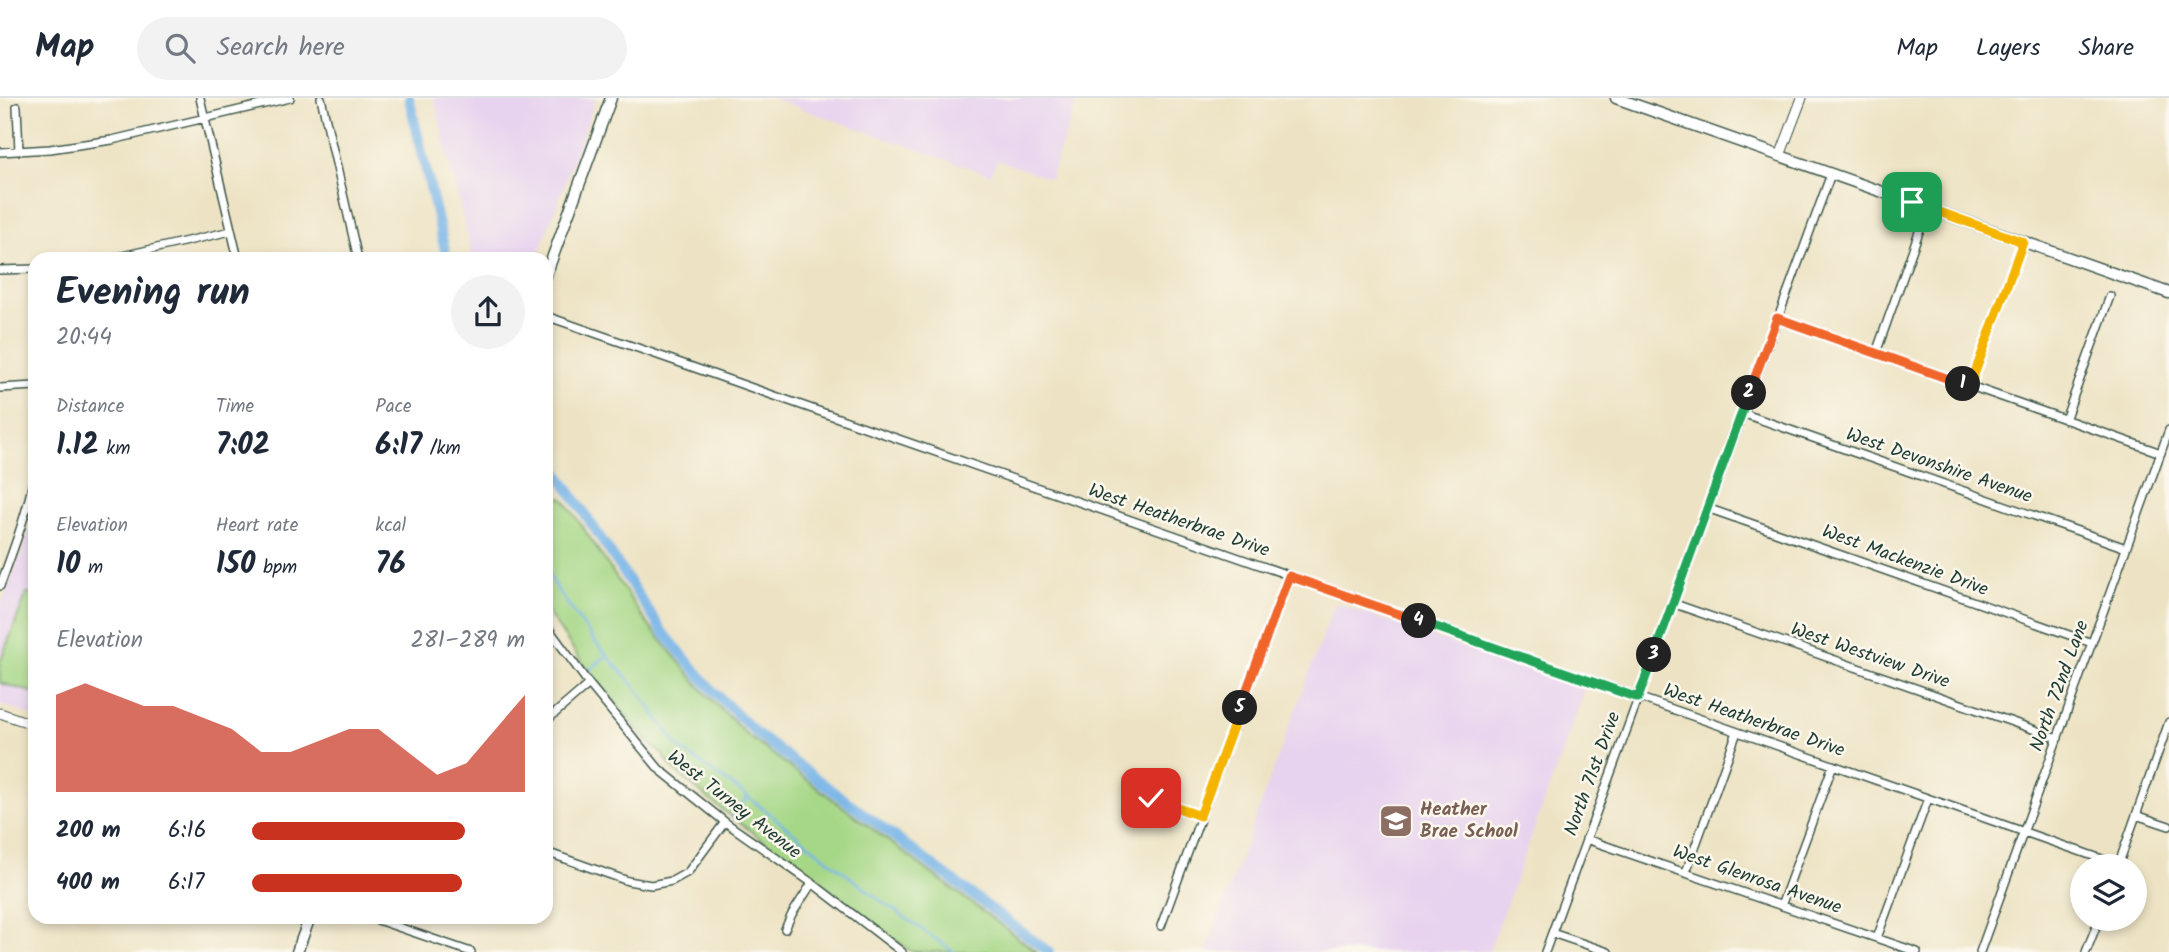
<!DOCTYPE html>
<html lang="en">
<head>
<meta charset="utf-8">
<style>
	:root { --surface:#fff; --page:#f2f2f3; --text:#1f2937; --muted:#747a83; --line:#e0e1e3; --accent:#c8321e }
	body { margin:0; font-family:Kalam,sans-serif; background:var(--page); color:var(--text); height:100vh; display:flex; flex-direction:column; font-size:26px; white-space:nowrap }
	* { box-sizing:border-box; margin:0 }
	p { font-size:23px; color:var(--muted) }
	.icon { flex:none; width:38px; height:38px; fill:none; stroke:currentColor; stroke-width:2; stroke-linecap:round; stroke-linejoin:round }
	.map { position:relative; flex:1; overflow:hidden }
	.details { position:absolute; left:28px; top:154px; width:525px; height:672px; display:flex; flex-direction:column; background:var(--surface); border-radius:21px; box-shadow:0 4px 10px #0003 }
	.details>* { flex:none }
	.controls { position:absolute; left:2070px; top:756px; display:grid; gap:14px }
	.controls a { display:grid; place-items:center; width:77px; height:77px; border-radius:50%; background:var(--surface); box-shadow:0 4px 10px #0003; font-size:35px }
	.pin { position:absolute; display:grid; place-items:center; width:60px; height:60px; color:#fff; margin:-30px; border-radius:14px; box-shadow:0 4px 10px #0006 }
	.km { position:absolute; width:35px; height:35px; margin:-18px; border-radius:50%; background:#222; color:#fff; font-size:19px; line-height:35px; text-align:center }
	.round { display:grid; place-items:center; flex:none; width:74px; height:74px; border-radius:37px; background:var(--page) }
	.summary { display:flex; align-items:center; justify-content:space-between; height:119px; padding:0 28px }
	h1 { font-size:38px; font-weight:700; line-height:52px }
	.stats { display:grid; grid-template-columns:repeat(3,1fr); gap:10px; height:119px; padding:7px 28px }
	.stats div { display:grid; align-content:center }
	.stats b { font-size:30px; font-weight:700 }
	.stats small { font-size:19px; font-weight:400 }
	.stats p { font-size:19px }
	.chart { height:196px; padding:14px 28px }
	.chart p { display:flex; justify-content:space-between }
	.chart svg { width:100%; height:126px; margin-top:7px; fill:var(--accent); opacity:.7 }
	ul { padding:0 28px; list-style:none; font-size:23px }
	li { display:grid; grid-template-columns:112px 84px 1fr; align-items:center; height:52px }
	li i { height:18px; border-radius:9px; background:var(--accent) }
	header { display:flex; align-items:center; gap:42px; box-sizing:border-box; height:98px; padding:0 35px; background:var(--surface); border-bottom:2px solid var(--line) }
	header strong { font-size:33px }
	nav { display:flex; gap:38px; margin-inline-start:auto; font-size:24px }
	.search { width:490px; height:63px; background:var(--page); display:flex; align-items:center; gap:18px; box-sizing:border-box; padding:0 24px; border-radius:38px; color:var(--muted); font-size:26px }
	.map>svg:first-child { display:block }
	.built { fill:#e7d2ef }
	.green { fill:#a6d786; stroke:#628a5d; stroke-width:2 }
	.lines { fill:none; stroke-linecap:round; stroke-linejoin:round }
	.stream { stroke:#74b3e7; stroke-width:2.5 }
	.canal { stroke:#74b3e7; stroke-width:10 }
	.minor-casing { stroke:#3e564a; stroke-width:10 }
	.tertiary-casing { stroke:#3e564a; stroke-width:11 }
	.secondary-casing { stroke:#3e564a; stroke-width:13 }
	.minor { stroke:#fff; stroke-width:7 }
	.tertiary { stroke:#fff; stroke-width:9 }
	.secondary { stroke:#fff; stroke-width:10 }
	.split-1-casing { stroke:#fff; stroke-width:14 }
	.split-2-casing { stroke:#fff; stroke-width:14 }
	.split-3-casing { stroke:#fff; stroke-width:14 }
	.split-4-casing { stroke:#fff; stroke-width:14 }
	.split-5-casing { stroke:#fff; stroke-width:14 }
	.split-6-casing { stroke:#fff; stroke-width:14 }
	.split-1 { stroke:#f5b400; stroke-width:9 }
	.split-2 { stroke:#f0652b; stroke-width:9 }
	.split-3 { stroke:#22a559; stroke-width:9 }
	.split-4 { stroke:#22a559; stroke-width:9 }
	.split-5 { stroke:#f0652b; stroke-width:9 }
	.split-6 { stroke:#f5b400; stroke-width:9 }
	.labels { text-anchor:middle; dominant-baseline:central; stroke-width:5; stroke-linejoin:round; paint-order:stroke }
	.street-label { font-size:19px; fill:#1f3d34; stroke:#fbf7ec }
	.education-label { font-size:19px; font-weight:bold; fill:#785e54; stroke:#fbf7ec; text-anchor:start }
</style>
</head>
<body>
<header>
<strong>Map</strong>
<div class="search"><svg class="icon" aria-label="search" viewBox="0 0 24 24"><circle cx="10" cy="10" r="6"/><path d="M15 15l6 6"/></svg>Search here</div>
<nav><a>Map</a><a>Layers</a><a>Share</a></nav>
</header>
<div class="map">
<svg width="2169" height="854" viewBox="0 0 2169 854">
	<rect width="100%" height="100%" fill="#fbf7ec"/>
	<filter id="ink" filterUnits="userSpaceOnUse"><feTurbulence type="fractalNoise" baseFrequency=".0143" numOctaves="2"/><feDisplacementMap in="SourceGraphic" scale="14" xChannelSelector="R" yChannelSelector="G"/><feConvolveMatrix kernelMatrix="1 2 1 2 8 2 1 2 1" color-interpolation-filters="sRGB"/></filter>
	<filter id="wash" filterUnits="userSpaceOnUse"><feTurbulence type="fractalNoise" baseFrequency=".00686" numOctaves="4" result="noise"/><feDisplacementMap in="SourceGraphic" scale="28" xChannelSelector="R" yChannelSelector="G"/><feGaussianBlur stdDeviation="1.57" result="paint"/><feColorMatrix in="noise" values="0 0 0 0 0 0 0 0 0 0 0 0 0 0 0 0 0 1.4 0 .05"/><feComposite in="paint" operator="in"/></filter>
	<g filter="url(#wash)">
		<rect width="100%" height="100%" fill="#ede3c4"/>
		<path class="built" d="M434 0H596L537 161H473Z
			M771 0H1078L1050 81 997 62 991 77Z
			M35 420V619L0 606V509Z
			M1335 505 1585 592 1489 854H1206Z"/>
		<path class="green" d="M546 384 558 399 564 401 646 524 706 596 747 637 1037 854H912L712 704 675 673 662 656 648 644 584 567 546 512Z
			M27 495 35 498V595L0 585V564Z"/>
		<g class="lines">
			<path class="stream" d="M546 472 559 494 595 544 638 592 679 650 743 695 877 800 954 854
				M586 575 605 559
				M731 720 748 699"/>
			<path class="canal" d="M409 0 447 161
				M546 357 662 533 713 593 758 637 1049 854"/>
		</g>
	</g>
	<g filter="url(#ink)">
		<g class="lines">
			<g class="minor-casing">
				<path id="minor" d="M200 0 238 161
					M321 0 358 161
					M17 9 19 53
					M0 54 50 51 112 42 290 0
					M109 161 231 133
					M0 172 35 171
					M546 218 2119 767
					M1777 220 2161 355
					M1876 255 1920 131
					M1970 288 2023 144
					M0 290 35 288
					M1742 315 2126 450
					M2065 322 2110 198
					M1707 410 2092 545
					M0 488C14 450 28 413 35 373
					M1672 505 2058 640
					M546 527 589 586 659 671 725 724 812 785 902 854
					M546 623 589 586
					M1151 700 1200 718
					M2136 717 2169 728
					M1586 741 1917 854
					M546 754 628 783 651 787 672 783 688 774 725 724
					M2118 768 2169 624
					M1686 774 1737 634
					M1781 808 1833 667
					M369 819 471 854
					M1161 828 1289 478
					M785 831 792 816 812 785
					M1552 835 1608 854
					M1877 840 1928 701
					M1545 854 1831 76
					M1980 854 2169 332
					M2086 854 2099 821"/>
			</g>
			<g class="tertiary-casing">
				<path id="tertiary" d="M1780 58 1802 0
					M0 615 35 627"/>
			</g>
			<g class="secondary-casing">
				<path id="secondary" d="M1616 0 2169 195
					M546 177 611 0
					M297 854 310 819"/>
			</g>
			<use href="#minor" class="minor"/>
			<use href="#tertiary" class="tertiary"/>
			<use href="#secondary" class="secondary"/>
		</g>
	</g>
	<g class="lines" filter="url(#ink)">
		<g class="split-1-casing">
			<path id="split-1" d="M1912 104 2023 144 1970 288 1963 286"/>
		</g>
		<g class="split-2-casing">
			<path id="split-2" d="M1749 295 1777 220 1963 286"/>
		</g>
		<g class="split-3-casing">
			<path id="split-3" d="M1654 557 1749 295"/>
		</g>
		<g class="split-4-casing">
			<path id="split-4" d="M1419 523 1638 600 1654 557"/>
		</g>
		<g class="split-5-casing">
			<path id="split-5" d="M1240 610 1289 478 1419 523"/>
		</g>
		<g class="split-6-casing">
			<path id="split-6" d="M1151 700 1200 718 1240 610"/>
		</g>
		<use href="#split-1" class="split-1"/>
		<use href="#split-2" class="split-2"/>
		<use href="#split-3" class="split-3"/>
		<use href="#split-4" class="split-4"/>
		<use href="#split-5" class="split-5"/>
		<use href="#split-6" class="split-6"/>
	</g>
	<defs>
		<g id="school-square" transform="scale(1.75)"><rect x="-9" y="-9" width="18" height="18" rx="4" fill="#8d6e63" stroke="#fbf7ec"/><path d="M0-5L7-2L0 1L-7-2ZM-4 1L0 2.5L4 1V4Q0 6-4 4Z" fill="#fff"/></g>
	</defs>
	<g fill-rule="evenodd">
		<use href="#school-square" x="1396" y="723"/>
	</g>
	<g class="labels">
		<g class="street-label">
			<text transform="translate(1939 368) rotate(19)">West Devonshire Avenue</text>
			<text transform="translate(1179 423) rotate(19)">West Heatherbrae Drive</text>
			<text transform="translate(1905 463) rotate(20)">West Mackenzie Drive</text>
			<text transform="translate(1870 558) rotate(19)">West Westview Drive</text>
			<text transform="translate(2060 588) rotate(-70)">North 72nd Lane</text>
			<text transform="translate(1754 623) rotate(19)">West Heatherbrae Drive</text>
			<text transform="translate(1593 676) rotate(-70)">North 71st Drive</text>
			<text transform="translate(734 707) rotate(38)">West Turney Avenue</text>
			<text transform="translate(1757 782) rotate(19)">West Glenrosa Avenue</text>
		</g>
		<g class="education-label">
			<text x="1420" y="712">Heather<tspan x="1420" dy="22">Brae School</tspan></text>
		</g>
	</g>
</svg>
<div class="controls">
<a><svg class="icon" aria-label="layers" viewBox="0 0 24 24"><path d="M12 4l9 5-9 5-9-5zM3 14l9 5 9-5"/></svg></a>
</div>
<div class="pin" style="left:1912px;top:104px;background:#1e9e55"><svg class="icon" aria-label="arrive" viewBox="0 0 24 24"><path d="M6 21V4h12l-3 4 3 4H6"/></svg></div>
<div class="pin" style="left:1151px;top:700px;background:#d93025"><svg class="icon" aria-label="check" viewBox="0 0 24 24"><path d="M5 12l5 5 9-10"/></svg></div>
<b class="km" style="left:1963px;top:286px">1</b>
<b class="km" style="left:1749px;top:295px">2</b>
<b class="km" style="left:1654px;top:557px">3</b>
<b class="km" style="left:1419px;top:523px">4</b>
<b class="km" style="left:1240px;top:610px">5</b>
<section class="details">
<div class="summary"><div><h1>Evening run</h1><p>20:44</p></div><a class="round"><svg class="icon" aria-label="share" viewBox="0 0 24 24"><path d="M12 15V3M7 8l5-5 5 5M5 13v7h14v-7"/></svg></a></div>
<div class="stats">
<div><p>Distance</p><b>1.12<small> km</small></b></div>
<div><p>Time</p><b>7:02</b></div>
<div><p>Pace</p><b>6:17<small> /km</small></b></div>
</div>
<div class="stats">
<div><p>Elevation</p><b>10<small> m</small></b></div>
<div><p>Heart rate</p><b>150<small> bpm</small></b></div>
<div><p>kcal</p><b>76</b></div>
</div>
<div class="chart"><p><span>Elevation</span>281–289 m</p>
<svg viewBox="0 0 160 44" preserveAspectRatio="none"><path d="M0 44V10L10 6L20 10L30 14L40 14L50 18L60 22L70 30L80 30L90 26L100 22L110 22L120 30L130 38L140 34L150 22L160 10V44z"/></svg>
</div>
<ul>
<li><b>200 m</b>6:16<i style="width:78%"></i></li>
<li><b>400 m</b>6:17<i style="width:77%"></i></li>
</ul>
</section>
</div>
</body>
</html>
